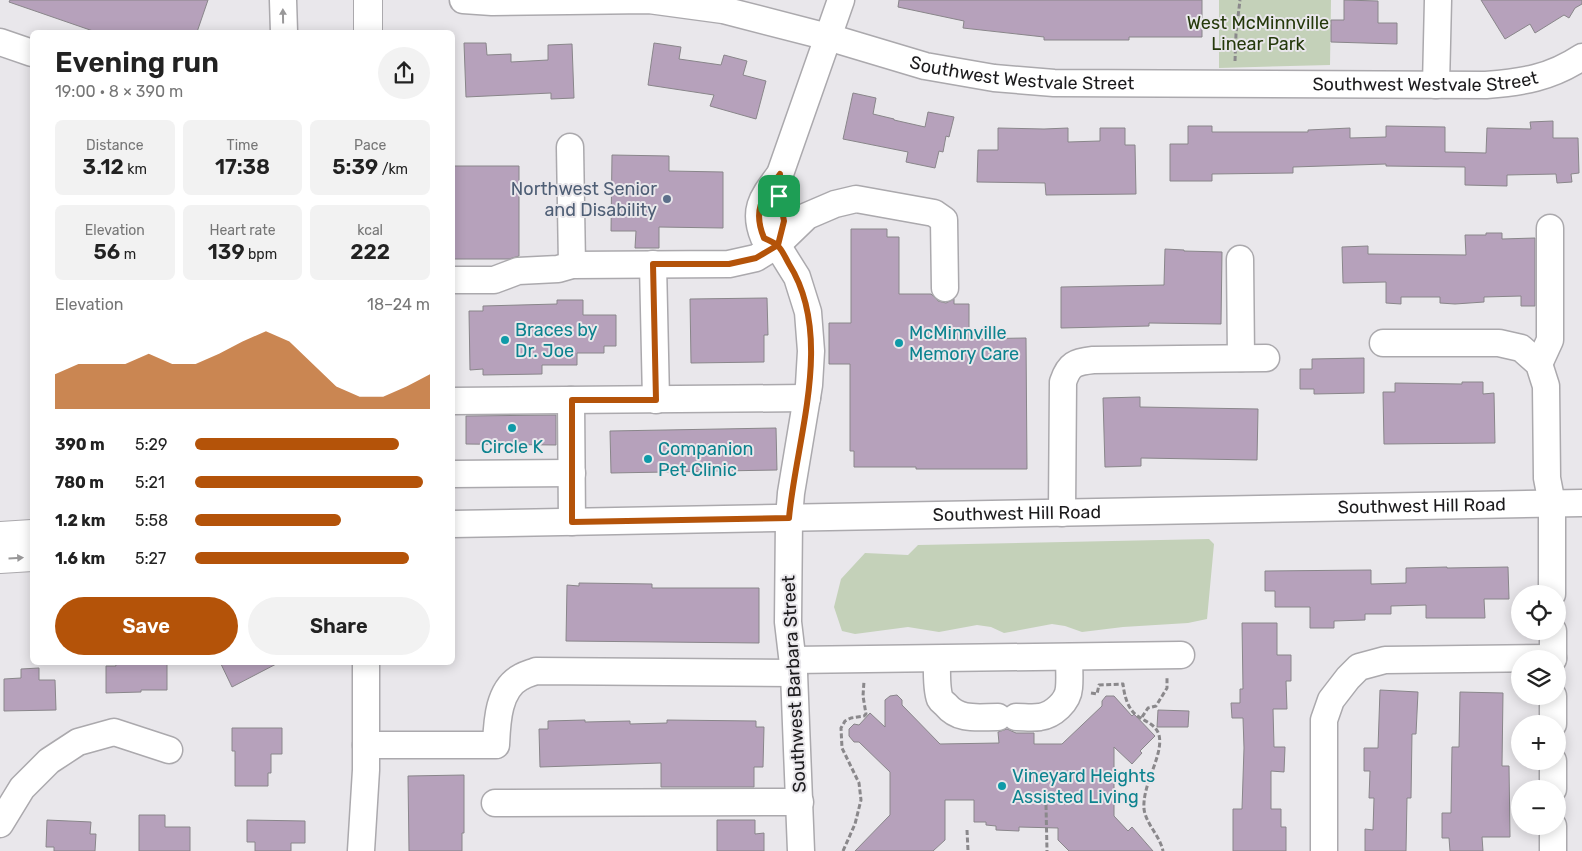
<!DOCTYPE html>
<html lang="en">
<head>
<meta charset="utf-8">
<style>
	:root { --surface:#fff; --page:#f2f2f2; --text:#222; --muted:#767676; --accent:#b45309 }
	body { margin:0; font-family:Rubik,sans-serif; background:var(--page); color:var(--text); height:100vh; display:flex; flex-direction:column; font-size:19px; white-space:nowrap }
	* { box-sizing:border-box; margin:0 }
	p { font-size:16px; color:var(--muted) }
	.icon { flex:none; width:28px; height:28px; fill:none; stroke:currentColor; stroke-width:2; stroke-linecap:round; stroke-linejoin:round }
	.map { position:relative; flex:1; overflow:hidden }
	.side { position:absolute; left:30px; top:30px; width:425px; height:635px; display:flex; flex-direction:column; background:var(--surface); border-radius:8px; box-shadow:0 2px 12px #0003 }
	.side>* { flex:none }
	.tools { position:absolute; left:1511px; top:585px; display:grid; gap:10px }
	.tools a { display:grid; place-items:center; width:55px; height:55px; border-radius:50%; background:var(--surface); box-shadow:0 2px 12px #0003; font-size:25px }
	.pin { position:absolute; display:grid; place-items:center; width:42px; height:42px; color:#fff; margin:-21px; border-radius:10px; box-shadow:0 2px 8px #0006 }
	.round { display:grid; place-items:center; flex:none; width:52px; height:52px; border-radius:26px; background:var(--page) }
	.summary { display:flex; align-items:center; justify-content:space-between; height:85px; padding:0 25px }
	h1 { font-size:28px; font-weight:600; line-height:38px }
	.metrics { display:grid; grid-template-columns:repeat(3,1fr); gap:8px; height:85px; padding:5px 25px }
	.metrics div { display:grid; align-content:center; border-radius:8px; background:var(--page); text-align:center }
	.metrics b { font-size:21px; font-weight:600 }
	.metrics small { font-size:14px; font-weight:400 }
	.metrics p { font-size:14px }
	.chart { height:140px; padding:10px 25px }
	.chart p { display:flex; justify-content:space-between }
	.chart svg { width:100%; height:90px; margin-top:5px; fill:var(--accent); opacity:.7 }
	.cta { display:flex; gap:10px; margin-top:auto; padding:10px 25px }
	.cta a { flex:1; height:58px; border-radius:30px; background:var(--accent); color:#fff; font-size:20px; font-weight:600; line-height:58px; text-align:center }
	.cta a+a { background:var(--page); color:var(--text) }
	ul { padding:0 25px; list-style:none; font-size:16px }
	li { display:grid; grid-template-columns:80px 60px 1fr; align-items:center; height:38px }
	li i { height:12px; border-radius:6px; background:var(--accent) }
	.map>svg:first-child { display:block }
	.green { fill:#c4d1b9 }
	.building { fill:#b6a1bb; stroke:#89868a }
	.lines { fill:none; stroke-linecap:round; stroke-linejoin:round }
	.minor-casing { stroke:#aba9ad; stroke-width:29 }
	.major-casing { stroke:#aba9ad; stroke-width:30 }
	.path { stroke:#8a888b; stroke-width:3; stroke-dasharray:5 2.5; stroke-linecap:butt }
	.minor { stroke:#fff; stroke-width:26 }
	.major { stroke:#fff; stroke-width:28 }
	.oneway { fill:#999899 }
	.route-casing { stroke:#fff; stroke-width:10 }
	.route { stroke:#b45309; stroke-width:6 }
	.service-dot { fill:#5c6f8a; stroke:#e9e7eb; stroke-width:2 }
	.culture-dot { fill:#0f9aa8; stroke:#e9e7eb; stroke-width:2 }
	.labels { text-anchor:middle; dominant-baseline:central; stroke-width:4; stroke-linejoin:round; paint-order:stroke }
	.park-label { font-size:18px; fill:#25390b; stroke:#e9e7eb }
	.street-label { font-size:18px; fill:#1c1b1d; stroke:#e9e7eb }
	.service-label { font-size:18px; fill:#4e5e75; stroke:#e9e7eb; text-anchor:end }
	.culture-label { font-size:18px; fill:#0d838f; stroke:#e9e7eb; text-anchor:start }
</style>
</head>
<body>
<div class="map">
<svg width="1582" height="851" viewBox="0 0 1582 851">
	<rect width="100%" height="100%" fill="#e9e7eb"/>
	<path class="green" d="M1219 0H1331L1330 65 1219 68Z
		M1209 539 1214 544 1207 619 1188 623 1123 627 1082 632 1065 626 1052 624 1004 633 991 627 977 625 939 632 908 627 855 634 842 631 834 607 841 579 865 553 908 555 918 545Z"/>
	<path class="building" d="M10 0H208L197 32H96L9 2Z
		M899 0H1202V37H1129V40H1044V37L963 28 964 21 898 7Z
		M1344 0 1378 1V23H1397V44L1331 42V20H1344Z
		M1481 0H1582V4L1575 8 1569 18 1564 15 1535 33 1530 24 1505 39Z
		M464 43H486L487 55 511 54V62L548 60V45L572 44 574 98 551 99V93L466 97Z
		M654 43 681 47 679 59 721 65 724 55 747 61 743 75 766 81 756 119 710 106 714 95 648 85Z
		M853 93 876 98 873 114 894 119V120L925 127 928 112 954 117 949 137 946 136 943 152 939 151 935 168 906 162 908 152 843 139Z
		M1553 121V138H1578L1579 173 1571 174 1572 182 1557 183 1556 174 1507 175V186L1465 185V167L1386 166V164L1293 167V173L1212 174V181H1170V144H1188V126H1212V132H1308V130L1350 128V138L1386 137V126L1445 127V152L1486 153 1487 128 1531 129 1530 122Z
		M998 128 1044 129 1068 128V142L1100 141V128H1125V145H1135L1136 194 1046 195 1045 183 977 182 978 150H998Z
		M612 155 669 156V171L723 172V228L659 227V248H635L636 231H611Z
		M453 166H519V256L509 259H453Z
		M851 229H887V237H899V294H931L938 301 946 303 954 299V304H969V339L1026 338 1027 469H916V467H854V451H850V364H829V323H851Z
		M1486 233H1502V239L1535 238V306H1521V296L1484 297V302L1455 304 1440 303V297H1401V304L1386 303V282L1343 283 1342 247 1368 246V254L1466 255 1465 235H1486Z
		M1165 249 1184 250V251L1222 252 1221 324 1149 323V326L1061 328V287L1164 285Z
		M767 298 768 335H764V362L691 363 690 299Z
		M557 300H583V315H616V346H604V353H577V365H542V374L483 375V369L470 370 469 311H483V306L557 304Z
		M1364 358V393L1314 394V389H1300V369H1312V359Z
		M1462 382H1483V394L1494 393 1495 443 1384 444 1383 392H1395V383L1462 384Z
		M1140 397V407L1258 409 1257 460 1141 458V466L1105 467 1103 398Z
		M556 415V445L466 444V416Z
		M776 428 777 470 611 473 610 431Z
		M1447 567V568L1508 567 1509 599H1484L1485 618H1426V605L1391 606V614H1365V620L1334 621V628H1310V607H1275V591H1265V571L1371 570V584L1406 583V568Z
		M579 583 652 584V588H759V643L566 641 567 585 579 586Z
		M1242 623H1277V655H1291V681H1286L1287 709H1273L1274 747H1285L1284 772 1271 771V809H1281V827H1286V851H1233V809H1242L1244 748 1243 718H1232L1231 703H1240V689H1243Z
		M115 662H167V690H141V692L106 693V666H116Z
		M220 662H280L232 687Z
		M39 668V680H55L56 710 4 711V679L21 678V669Z
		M1380 690 1418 692 1416 734H1412L1411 798H1407L1406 851H1365V829L1373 830 1374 798H1369L1370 771H1364V748H1378Z
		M1460 692 1503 693 1502 766H1509L1510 837H1482L1483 851H1450L1449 838H1442V813H1451L1452 747H1459Z
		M897 695 902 700V705L940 744 999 743 998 732 1007 729 1016 733H1034V744H1062L1102 706V701L1106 696H1114L1132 716 1134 714 1155 736 1140 751 1142 753 1132 764 1114 747V816L1128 831 1132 827 1153 851H1069L1058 840V828L1019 827V831L996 830V826L986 825V822H974V800H945V840L933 851H855L890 815V772L859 742H854L849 736V729L854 724 859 725 870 713 885 727V700L890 696Z
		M1158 710 1189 711 1188 727H1157Z
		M585 720V722L630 721V724L667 723V720L756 721V727H764L763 767H754V787H661V763L540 767 539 729H548V721Z
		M232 728H282V754H271V773H268V786H235V751H232Z
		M464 775V833H462V851H409L408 776Z
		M139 815H165V827H190V851H139Z
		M47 820 91 822 90 834H96L95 851H54V847H46Z
		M247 820 305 821V843H291V851H255V842H247Z
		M717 820H755V834L764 833V851H717Z"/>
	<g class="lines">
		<g class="minor-casing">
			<g id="minor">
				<path d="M283 0 284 32"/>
				<path id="s1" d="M463 0 492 2 649 0 723 10 828 37 925 66 994 78 1054 83 1486 85C1523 82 1550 78 1582 57"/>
				<path d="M0 42 32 53"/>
				<path d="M1436 85 1438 0"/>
				<path d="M570 147 572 265"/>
				<path d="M777 245 784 221 779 196 780 174"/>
				<path d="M1240 259 1241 358"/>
				<path d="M653 264 656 400"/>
				<path d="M452 280H494L518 271 558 269 572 265 729 264 756 258 777 245 807 216 835 204 856 199 934 213 944 220 945 288"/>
				<path d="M1383 343H1499L1521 348 1539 364 1546 386 1547 478 1552 504V594"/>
				<path d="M1539 364 1550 340V228"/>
				<path d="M571 400 572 522"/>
				<path d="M452 401 807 398"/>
				<path d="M452 474 572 473"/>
				<path d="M1062 513 1063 382C1069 364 1075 362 1093 360L1266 358"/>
				<path id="s2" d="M452 524 1582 503"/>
				<path d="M1553 631V659"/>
				<path d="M937 659C937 669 936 689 940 699 941 701 944 703 946 705 959 721 978 717 998 717"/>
				<path d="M793 660 1181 655"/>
				<path d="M1553 696V724"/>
				<path d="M1016 717C1024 717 1032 718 1040 717 1053 715 1068 702 1069 688 1070 678 1069 667 1069 657"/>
				<path d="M366 745H496C497 722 498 689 521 677 526 674 531 673 536 671L794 673"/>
				<path d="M1553 761V789"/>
				<path d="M495 803 800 802"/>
				<path d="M0 824 22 788 49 761 78 742 114 732 169 750"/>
				<path d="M1553 826V851"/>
				<path d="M361 851 366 770V662"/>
				<path d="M801 851 794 673 788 622 789 518 791 493 809 385 811 351 808 312 797 277 777 245 764 238C752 209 763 197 780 174L841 0"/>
				<path d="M1324 851V720L1331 700 1348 678 1359 667 1385 660 1553 658"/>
			</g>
		</g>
		<g class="major-casing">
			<path id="major" d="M368 0V32
				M0 536 32 534
				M0 559 32 557"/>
		</g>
		<path class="path" d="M1235 61 1236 34 1240 0
			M1091 693 1097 694 1099 685 1123 684C1124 694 1127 705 1133 712 1141 721 1155 722 1159 735 1164 755 1142 784 1144 809 1146 824 1160 836 1163 851
			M1142 717 1148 708 1156 706 1167 688V676
			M1046 805 1047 851
			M967 830 968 851
			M843 851 855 824 861 800 859 783 842 748 841 728 845 721 851 718 864 716 866 714 863 696 864 681"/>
		<use href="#minor" class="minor"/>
		<use href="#major" class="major"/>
	</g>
	<defs><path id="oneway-solid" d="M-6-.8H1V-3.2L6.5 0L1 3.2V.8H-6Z" transform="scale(1.25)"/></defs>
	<g class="oneway">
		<use href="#oneway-solid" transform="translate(283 16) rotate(-91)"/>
		<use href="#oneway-solid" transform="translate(16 558) rotate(-4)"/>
	</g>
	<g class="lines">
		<g class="route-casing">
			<path id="route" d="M779 196 784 221 778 245 756 258 729 264H653L656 400H572V522L789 518C796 439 835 337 789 264 786 259 782 249 777 245 774 242 768 240 764 238 752 209 763 197 780 174L779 196"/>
		</g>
		<use href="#route" class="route"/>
	</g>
	<circle class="service-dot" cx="667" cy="199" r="5"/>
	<g class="culture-dot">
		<circle cx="505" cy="340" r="5"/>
		<circle cx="899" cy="343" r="5"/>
		<circle cx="512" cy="428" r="5"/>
		<circle cx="648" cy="459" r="5"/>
		<circle cx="1002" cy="786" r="5"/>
	</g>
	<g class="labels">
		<g class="park-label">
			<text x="1258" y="23">West McMinnville<tspan x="1258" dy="21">Linear Park</tspan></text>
		</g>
		<g class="street-label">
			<text stroke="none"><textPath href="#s1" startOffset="568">Southwest Westvale Street</textPath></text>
			<text stroke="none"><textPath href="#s1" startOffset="972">Southwest Westvale Street</textPath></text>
			<text stroke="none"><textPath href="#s2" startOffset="970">Southwest Hill Road</textPath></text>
			<text stroke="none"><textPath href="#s2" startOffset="565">Southwest Hill Road</textPath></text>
			<text transform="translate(794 684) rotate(-93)">Southwest Barbara Street</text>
		</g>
		<g class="service-label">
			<text x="657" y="189">Northwest Senior<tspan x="657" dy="21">and Disability</tspan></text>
		</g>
		<g class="culture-label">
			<text x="515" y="330">Braces by<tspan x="515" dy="21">Dr. Joe</tspan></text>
			<text x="909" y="333">McMinnville<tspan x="909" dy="21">Memory Care</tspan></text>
			<text x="512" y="447" text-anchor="middle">Circle K</text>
			<text x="658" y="449">Companion<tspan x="658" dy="21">Pet Clinic</tspan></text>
			<text x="1012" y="776">Vineyard Heights<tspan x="1012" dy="21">Assisted Living</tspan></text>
		</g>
	</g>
</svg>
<div class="tools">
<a><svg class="icon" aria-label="locate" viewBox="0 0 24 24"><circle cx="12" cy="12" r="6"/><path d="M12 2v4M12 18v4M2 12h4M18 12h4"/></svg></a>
<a><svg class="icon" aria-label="layers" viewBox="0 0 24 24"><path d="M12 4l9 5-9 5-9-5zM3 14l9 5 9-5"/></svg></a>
<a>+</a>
<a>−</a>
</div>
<div class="pin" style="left:779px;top:196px;background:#1e9e55"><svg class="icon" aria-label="arrive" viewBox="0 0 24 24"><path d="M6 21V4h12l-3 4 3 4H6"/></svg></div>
<section class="side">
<div class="summary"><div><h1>Evening run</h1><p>19:00 · 8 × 390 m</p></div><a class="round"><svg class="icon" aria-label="share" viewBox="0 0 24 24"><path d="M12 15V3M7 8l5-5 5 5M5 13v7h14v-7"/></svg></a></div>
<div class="metrics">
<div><p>Distance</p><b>3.12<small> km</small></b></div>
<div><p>Time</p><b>17:38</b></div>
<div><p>Pace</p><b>5:39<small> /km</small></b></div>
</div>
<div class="metrics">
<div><p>Elevation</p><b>56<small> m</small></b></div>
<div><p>Heart rate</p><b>139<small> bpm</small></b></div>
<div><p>kcal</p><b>222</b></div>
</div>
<div class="chart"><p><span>Elevation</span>18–24 m</p>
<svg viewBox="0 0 160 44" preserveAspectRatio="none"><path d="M0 44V27L10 22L20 22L30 22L40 17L50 22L60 22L70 17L80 11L90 6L100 11L110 22L120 33L130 38L140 38L150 33L160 27V44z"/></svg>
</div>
<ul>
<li><b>390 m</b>5:29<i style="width:87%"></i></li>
<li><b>780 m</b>5:21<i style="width:97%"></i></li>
<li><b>1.2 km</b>5:58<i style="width:62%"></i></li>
<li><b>1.6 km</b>5:27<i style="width:91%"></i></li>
</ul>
<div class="cta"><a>Save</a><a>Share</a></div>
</section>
</div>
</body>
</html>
